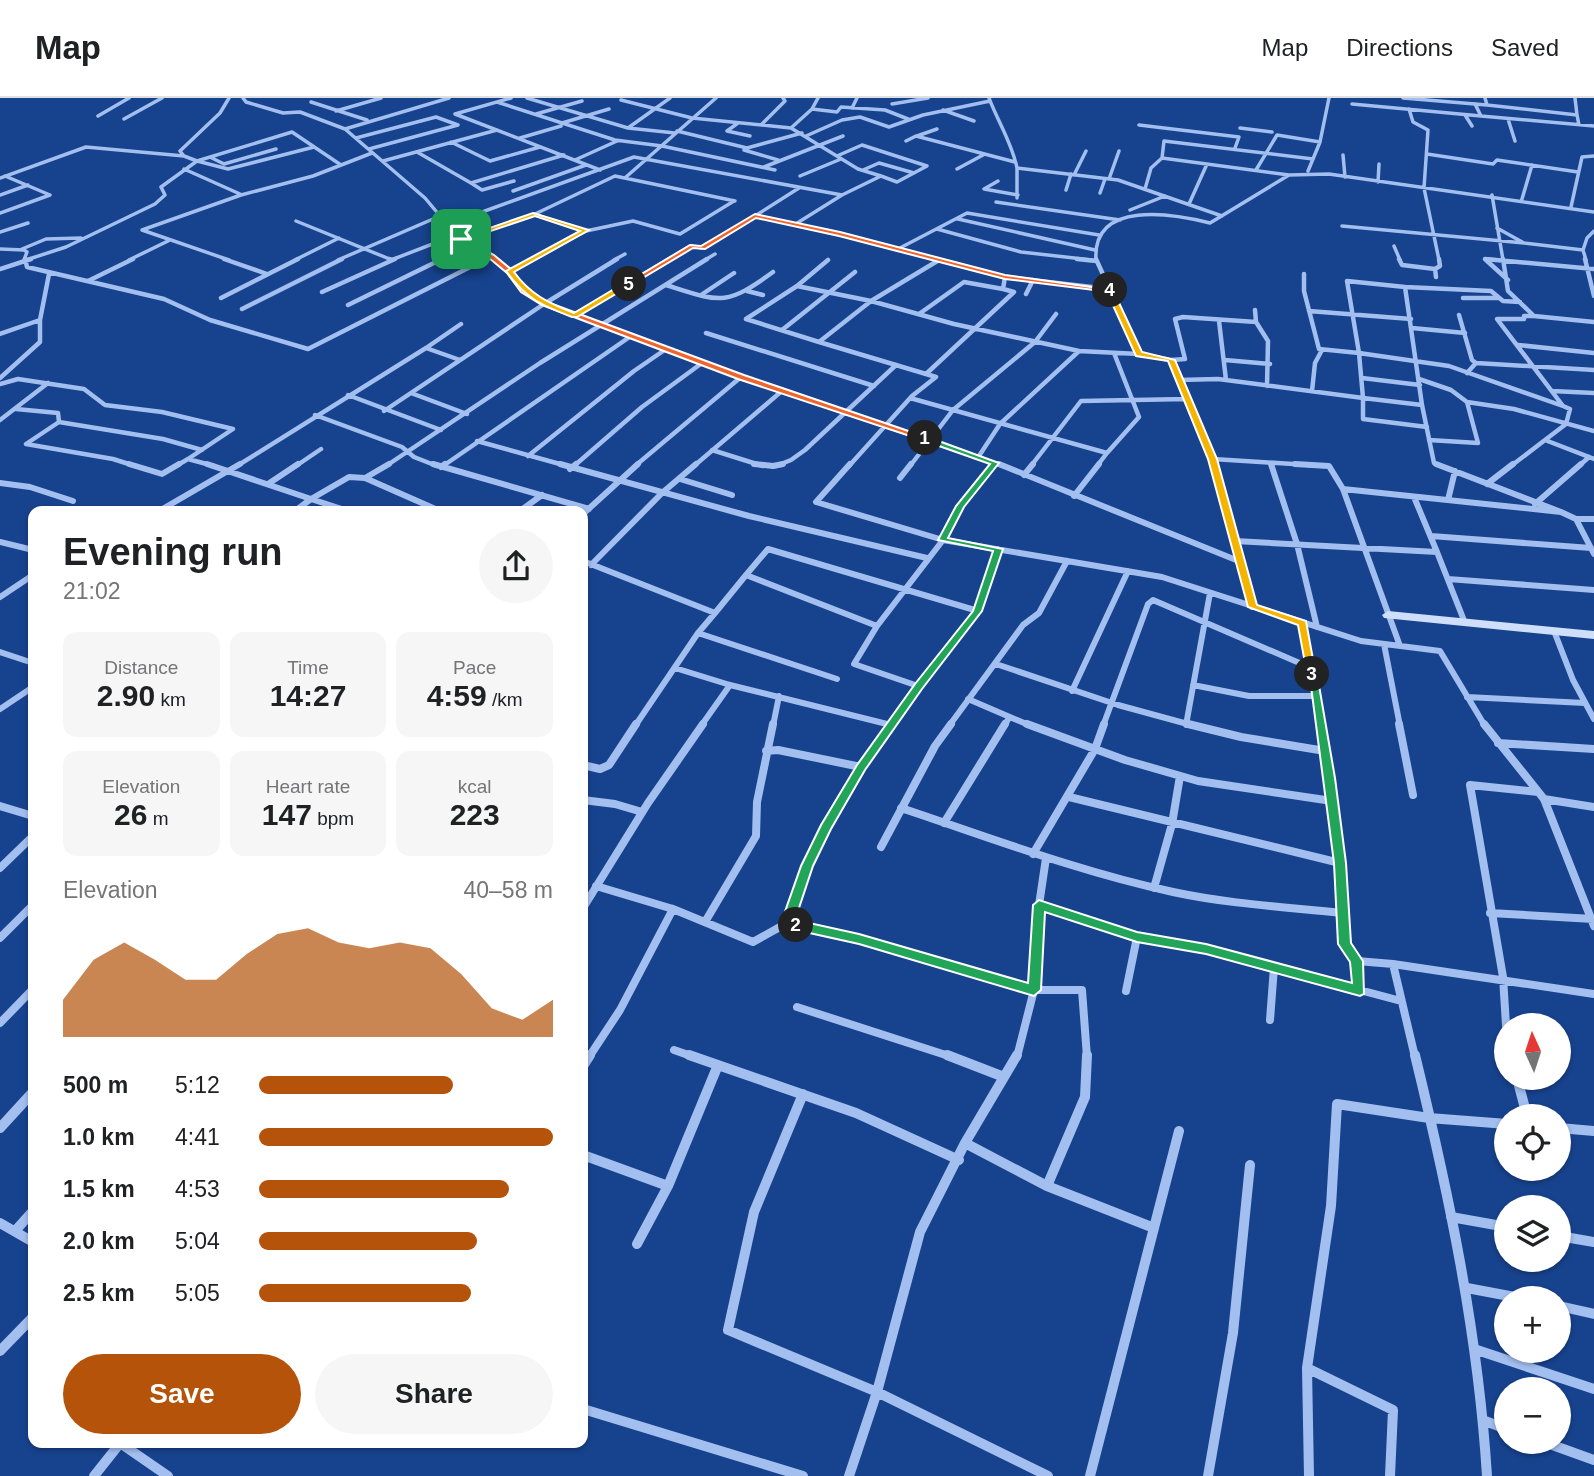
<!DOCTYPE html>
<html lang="en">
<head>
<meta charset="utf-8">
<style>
	:root { --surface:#fff; --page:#f6f6f6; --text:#202124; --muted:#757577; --line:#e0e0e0; --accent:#b45309 }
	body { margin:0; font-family:Helvetica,sans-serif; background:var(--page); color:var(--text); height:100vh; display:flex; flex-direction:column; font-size:26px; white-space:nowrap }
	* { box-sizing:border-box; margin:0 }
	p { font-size:23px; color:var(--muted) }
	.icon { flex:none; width:38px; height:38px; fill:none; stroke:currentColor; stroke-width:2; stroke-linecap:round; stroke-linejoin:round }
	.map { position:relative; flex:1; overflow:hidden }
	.details { position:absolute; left:28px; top:408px; width:560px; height:942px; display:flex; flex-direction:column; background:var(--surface); border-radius:14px; box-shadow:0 2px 5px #0004 }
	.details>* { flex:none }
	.needle { width:46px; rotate:357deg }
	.controls { position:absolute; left:1494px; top:915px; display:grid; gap:14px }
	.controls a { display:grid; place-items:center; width:77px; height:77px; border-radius:50%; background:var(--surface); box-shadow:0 2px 5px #0004; font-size:35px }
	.pin { position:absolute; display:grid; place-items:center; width:60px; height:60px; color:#fff; margin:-30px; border-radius:14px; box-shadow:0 4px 10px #0006 }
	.km { position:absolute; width:35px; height:35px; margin:-18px; border-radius:50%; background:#222; color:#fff; font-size:19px; line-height:35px; text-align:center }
	.round { display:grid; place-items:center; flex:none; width:74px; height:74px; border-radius:37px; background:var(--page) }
	.summary { display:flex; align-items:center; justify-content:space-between; height:119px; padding:0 35px }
	h1 { font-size:38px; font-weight:600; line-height:52px }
	.metrics { display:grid; grid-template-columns:repeat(3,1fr); gap:10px; height:119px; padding:7px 35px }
	.metrics div { display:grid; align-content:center; border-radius:14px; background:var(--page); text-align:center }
	.metrics b { font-size:30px; font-weight:600 }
	.metrics small { font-size:19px; font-weight:400 }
	.metrics p { font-size:19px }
	.chart { height:196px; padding:14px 35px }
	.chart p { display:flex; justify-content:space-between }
	.chart svg { width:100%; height:126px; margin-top:7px; fill:var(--accent); opacity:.7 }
	.primary-button { display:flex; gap:14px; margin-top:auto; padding:14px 35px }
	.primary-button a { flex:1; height:80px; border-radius:42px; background:var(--accent); color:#fff; font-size:28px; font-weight:600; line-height:80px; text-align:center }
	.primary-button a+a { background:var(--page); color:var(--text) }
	ul { padding:0 35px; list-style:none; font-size:23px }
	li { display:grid; grid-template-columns:112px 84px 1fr; align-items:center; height:52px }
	li i { height:18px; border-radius:9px; background:var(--accent) }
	header { display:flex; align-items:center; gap:42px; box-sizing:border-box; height:98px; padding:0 35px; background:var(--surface); border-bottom:2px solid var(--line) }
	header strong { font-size:33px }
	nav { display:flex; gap:38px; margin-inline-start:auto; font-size:24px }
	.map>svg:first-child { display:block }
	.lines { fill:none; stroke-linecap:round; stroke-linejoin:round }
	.street-far4 { stroke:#a2bfef; stroke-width:3.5 }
	.street-far3 { stroke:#a2bfef; stroke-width:4.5 }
	.street-far2 { stroke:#a2bfef; stroke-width:6 }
	.street-far1 { stroke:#a2bfef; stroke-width:8 }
	.street { stroke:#a2bfef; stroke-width:10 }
	.secondary { fill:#cfdffa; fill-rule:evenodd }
	.split-1 { fill:#f0652b; stroke:#fff; stroke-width:2 }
	.split-2 { fill:#22a559; stroke:#fff; stroke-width:2 }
	.split-3 { fill:#22a559; stroke:#fff; stroke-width:2 }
	.split-4 { fill:#f5b400; stroke:#fff; stroke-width:2 }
	.split-5 { fill:#f0652b; stroke:#fff; stroke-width:2 }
	.split-6 { fill:#f5b400; stroke:#fff; stroke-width:2 }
</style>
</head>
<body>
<header>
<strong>Map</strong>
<nav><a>Map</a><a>Directions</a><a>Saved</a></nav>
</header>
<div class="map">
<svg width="1594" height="1378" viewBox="0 0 1594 1378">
	<rect width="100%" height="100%" fill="#17428d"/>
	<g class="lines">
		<path class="street-far4" d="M243 0 246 4 283 15 300 14 345 31 425 100 456 137 497 162
			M527 0 628 30 675 35
			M989 0C998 24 1012 45 1017 70L1118 82 1222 118
			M1403 0 1487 7 1485 0
			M1575 0 1577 17
			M621 2 692 20 791 30 858 71 881 78 842 97 794 127
			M311 4 367 22
			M497 4 615 42 662 48 775 72
			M892 6 928 0
			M1352 6 1481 18
			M1475 6 1481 18 1594 28
			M1487 7 1577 17 1579 27
			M852 10 857 0
			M812 11 837 14 841 9 885 12 908 21
			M1409 11 1413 24 1428 32 1424 90 1439 162
			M943 12 974 23
			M336 13 381 0
			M455 16 600 72
			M455 16 511 0
			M536 16 582 3
			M1465 17 1472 28
			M98 18 129 0
			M124 21 162 0
			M1508 21 1515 43
			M562 25 609 11
			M738 25 727 33 750 38
			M762 26 785 3 783 0
			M1139 27 1239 39 1235 50
			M628 30 670 0
			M791 30 812 11 818 0
			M1240 30 1272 34
			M345 31 449 0
			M677 33 747 50 802 35
			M806 38 842 22 860 19 889 29 923 17 990 3
			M917 38 937 31
			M356 40 436 19 458 27 369 51
			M520 40 561 28
			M906 43 916 38 1015 64
			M451 44 490 63 540 49
			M314 49 228 71 197 63 292 34 341 67
			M744 52 778 62
			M417 54 471 85 564 57
			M1427 56 1493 66 1497 62 1578 74
			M1343 57 1345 79
			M837 58 862 47 927 68 897 84 881 78
			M210 59 224 66 276 51
			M1162 60 1164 43 1313 61 1308 73
			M1313 61 1320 44
			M575 62 617 43
			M383 63 497 32
			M764 69 843 38
			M1017 70V100
			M184 71 240 96
			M957 71 983 57
			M863 72 879 65 914 75
			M1256 72 1277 37 1320 44 1329 0
			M1074 77 1086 53
			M5 78 50 97
			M800 78 841 61
			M626 79 716 0
			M0 80 86 49 184 58
			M1109 81 1119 53
			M998 83 984 91 1018 97
			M1378 84 1379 66
			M471 85 482 92 514 83
			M799 90 755 118 840 136 942 162
			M1145 91 1151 70 1162 60 1289 77 1329 76 1594 114
			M1066 92 1071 76
			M513 93 586 67
			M1100 95 1105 81
			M0 97 28 87
			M1492 97 1503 162
			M1522 101 1532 67
			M996 104 1120 122
			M1189 106 1207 66
			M1571 109 1582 59 1594 58
			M1130 112 1165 98
			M0 115 50 97
			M958 121 1095 152
			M296 123 392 162
			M449 126 634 59 842 97
			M1342 128 1524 145
			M1497 130 1524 145 1583 152 1586 162
			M937 131 1021 154 1092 162
			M586 133 633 123 680 136 734 103
			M0 134 28 125
			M461 141 535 116 615 78 735 103
			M1394 148 1400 162
			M0 151 24 152 27 154 24 162
			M22 151 46 141 81 140
			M898 151 967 115 1099 137
			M1583 152 1587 140 1594 133
			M1485 161 1501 162
			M26 162 66 149 155 106 165 97 161 89 197 63 184 58 180 53 220 15 229 0
			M129 162 170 142
			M229 162 142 132 241 97 313 78 372 55
			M295 162 339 140
			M338 162 440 118
			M391 162 456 137
			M439 162 470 147
			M482 162 491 158
			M530 162 586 133 536 117
			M614 162 625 156
			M667 162 692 148 702 150 755 118
			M705 162 715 156
			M1096 162C1092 101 1174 116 1210 125L1289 77"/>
		<path class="street-far3" d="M25 161 27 169 164 201 210 222 308 251 486 161
			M224 161 267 176
			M389 161 392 162
			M494 161 510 173 524 193 544 206 741 279 1003 368
			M935 161 1005 179 1109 191
			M1077 161 1096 163
			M1096 161 1139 256 1171 262 1215 368
			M1399 161 1402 167 1435 171
			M1485 161 1594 171
			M1503 161 1508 193 1534 218H1524V221H1497L1563 308 1570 311 1566 326 1545 342 1594 361
			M1585 161 1594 198
			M1486 162 1508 182
			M0 171 31 161
			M510 173 533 161
			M1304 176V193L1319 251 1359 255 1363 300 1422 307
			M1436 179 1435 171 1440 168 1439 161
			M88 183 133 161
			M666 187C720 204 725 209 773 174
			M797 188 871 203 939 162
			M1405 189 1347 183 1359 255 1449 268 1563 308
			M747 193 763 197
			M322 194 395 161
			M1026 196 1033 182
			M701 197 734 175
			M221 200 298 161
			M1463 200H1498
			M348 207 442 161
			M242 211 342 161
			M1255 212 1256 224 1268 243 1267 288
			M1309 213 1411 221
			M919 216 964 184 1003 191
			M575 217 670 161
			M1459 217 1472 262 1476 265 1467 275
			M1534 218 1594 224
			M1219 223 1226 282
			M1412 230 1465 235
			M782 232 855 174
			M706 235 874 288
			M0 236 40 222
			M819 244 746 221 797 188 828 162
			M1518 247 1594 255
			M460 262 426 250 461 226
			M1171 262 1185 261 1175 221 1183 219 1256 224
			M1225 262 1270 266
			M1476 265 1594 272
			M926 276 1014 194 1003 191 1005 179
			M0 280 40 244V222L49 176
			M1362 280 1420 287
			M1419 281 1451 292 1467 304 1514 311 1594 333
			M1179 282 1218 281 1363 300V321L1427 329
			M0 286 18 281 84 291 105 307 162 314 233 331 188 361 214 368
			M1312 293 1315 265 1322 252
			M1552 293 1594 295
			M411 295 467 316
			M348 297 441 332
			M910 300 1107 355 1097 368
			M16 311 58 315 59 324 26 346 113 361 135 368
			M384 313 544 206 617 161
			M315 317 402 349 414 359 437 368
			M0 322 48 285
			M59 324 163 341 202 352
			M1429 342 1478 345 1467 304
			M477 343 567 368
			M712 352 763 368
			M1107 355 1139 319 1114 255
			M528 358 634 273 666 251
			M979 358 1000 326 1079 253 1139 256
			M1213 361 1324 368
			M1271 365 1272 368
			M176 368 188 361
			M237 368 426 250
			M296 368 321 351
			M386 368 540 265 707 161
			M443 368 631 238
			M574 368 642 309 702 265
			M635 368 741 279
			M694 368 783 292
			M776 368 791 362 805 352 896 267
			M849 368 912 298 936 279 819 244 871 203 954 226 1079 253
			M910 368 953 312 1035 244 1056 216
			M993 368 995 365
			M1031 368 1081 303 1187 301
			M1441 368 1434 365 1422 307 1405 189 1491 193 1503 203 1520 204
			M1511 368 1545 342
			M1579 368 1589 359"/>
		<path class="street-far2" d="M129 366 162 376 179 366
			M207 366 311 401 295 413
			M433 366 589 411
			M560 366 749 418 927 460
			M754 366 773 368 783 366
			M850 366 816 404 943 442 1162 479 1361 543 1440 553 1485 628
			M999 366 1241 464
			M1214 366 1252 509
			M1271 366 1297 446 1317 529
			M1295 366 1329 368 1343 391 1400 548
			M1436 366 1561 414
			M441 369 445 366
			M570 371 576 366
			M1024 377 1033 366
			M365 380 389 366
			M900 380 911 366
			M680 381 732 397
			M0 385 30 389 73 403
			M268 386 298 366
			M1487 386 1513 366
			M1343 391 1561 414 1576 421 1594 456
			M1074 398 1099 366
			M311 401 349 379 365 380 440 413
			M311 401 348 413
			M1448 402 1455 373
			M1535 406 1581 366
			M159 413 240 366
			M520 413 542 397
			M583 416 638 366
			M1576 421H1594
			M1431 438 1591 450
			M1235 443 1437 454 1414 399
			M0 444 33 452
			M1437 454 1465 525
			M583 463 715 515 746 477 877 528
			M591 467 662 395 696 366
			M746 477 768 451 978 513
			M1448 481 1594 492
			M0 499 33 477
			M715 515 698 535 837 581
			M1303 525 1321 628
			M1554 533 1573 582 1594 621
			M1384 546 1400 628
			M0 554 33 565
			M996 566 1118 607 1195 628
			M675 570 730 587 891 627
			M1193 587 1249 598H1316
			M918 588 854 566 877 528 943 442 960 408 994 366
			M1072 593 1128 473
			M1467 599 1585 605
			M968 601 1031 628
			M0 611 33 589
			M1186 627 1210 495
			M635 628 698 535
			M701 628 730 587
			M773 628 779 598
			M890 628 978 513 998 451
			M949 628 1023 527 1039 515 1067 463
			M1004 628 1009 620
			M1103 628 1148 506 1153 502 1311 570"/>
		<path class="street-far1" d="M891 626C860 671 828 717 807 768 799 787 794 806 787 825L859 841 1034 892 1039 807 1137 839 1206 851 1401 903
			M1027 626 1125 662 1198 683 1332 703
			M1188 626 1241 639 1325 653
			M1321 626 1340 765 1344 846 1357 863 1393 866 1415 959
			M1399 626 1413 697
			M1484 626 1544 701 1594 828
			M1498 645 1594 651
			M766 653 778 652 861 669
			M583 667 600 671 609 667 636 626
			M1069 699 1340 765
			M1544 701 1594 709
			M583 702 615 706 642 714
			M0 708 33 718
			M901 710C991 740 1080 774 1173 794 1229 806 1286 809 1343 815
			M944 725 1005 626
			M881 749 935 648 951 626
			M1033 756 1095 651 1104 626
			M0 770 33 738
			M596 788 673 811 753 844 787 825
			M1154 790 1172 726 1180 678
			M1039 807 1046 760
			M583 810 648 705 703 626
			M1490 815 1593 821
			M705 824 756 738 757 704 773 626
			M0 840 33 807
			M1357 863 1360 892
			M1393 866 1594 896
			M1126 893 1137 839
			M797 909 952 959
			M1270 922 1274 869
			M0 925 33 891
			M1507 943 1503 879 1470 687 1538 694
			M674 952 694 959
			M589 959 620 912 673 811
			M1017 959 1034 892H1082L1087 959"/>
		<path class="street" d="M689 957 856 1015 959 1062
			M947 957 1004 979
			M1415 957C1449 1097 1478 1234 1487 1378
			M583 968 590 957
			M1517 980 1527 1018
			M803 996 754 1114 728 1232 877 1294 920 1134 965 1045 1017 957
			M0 1030 33 994
			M1559 1030 1594 1033
			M965 1045 1047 1088 1154 1130
			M583 1057 668 1088
			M1047 1088 1085 999 1087 957
			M1451 1119 1507 1129
			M0 1125 33 1144
			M15 1133 33 1113
			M1559 1138 1594 1144
			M637 1146 668 1088 718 967
			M1467 1190 1520 1200
			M1559 1208 1594 1216
			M1477 1252 1594 1291
			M0 1253 33 1219
			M1307 1270 1393 1312 1390 1378
			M583 1311 803 1378
			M1485 1323 1507 1331
			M1544 1344 1594 1362
			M120 1345 168 1378
			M94 1378 121 1344
			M849 1378 877 1294 1048 1378
			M1090 1378 1179 1033
			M1208 1378 1233 1235 1250 1067
			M1309 1378 1307 1270 1331 1108 1337 1006 1429 1020 1507 1026"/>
		<path class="secondary" d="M1388 513 1594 533V541L1384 520 1382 517Z"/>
	</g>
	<path class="split-1" d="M461 139 494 157 512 172 526 191 547 204 744 277 929 340 922 342 738 281 542 207 521 194 507 175 489 160 459 142Z"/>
	<path class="split-2" d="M925 338 999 365 964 409 948 440 1003 451 982 513 922 591 865 672 831 731 813 768 795 822 803 827 796 832 783 829 781 825 801 768 821 727 857 667 915 586 973 513 993 453 938 442 956 408 990 366 922 342Z"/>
	<path class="split-3" d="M1309 573 1317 576 1335 680 1346 765 1351 845 1363 863 1364 896 1360 898 1206 856 1137 844 1045 814 1041 892 1034 898 859 846 796 832 790 827 796 822 859 836 1028 885 1033 807 1039 802 1137 834 1206 846 1352 885 1350 864 1338 846 1334 765Z"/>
	<path class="split-4" d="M1110 190 1113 192 1142 254 1175 262 1217 361 1257 507 1306 523 1316 578 1307 576 1298 527 1248 509 1208 361 1168 263 1136 258 1106 192Z"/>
	<path class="split-5" d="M755 116 840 134 1005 177 1113 192 1110 194 1005 181 839 138 756 120 705 151 693 150 631 187 625 186 690 147 701 148Z"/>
	<path class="split-6" d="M533 115 589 132 514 174C530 196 548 205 574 215L626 184H631V187L577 219H572C541 207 526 201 506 173L580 133 535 118 464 142 458 141Z"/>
</svg>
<div class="controls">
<a><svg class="needle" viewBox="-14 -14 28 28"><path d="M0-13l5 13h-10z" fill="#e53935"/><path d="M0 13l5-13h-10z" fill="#757577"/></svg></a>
<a><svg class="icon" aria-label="locate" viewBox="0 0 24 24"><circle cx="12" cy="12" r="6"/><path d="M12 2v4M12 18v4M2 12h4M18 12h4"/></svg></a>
<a><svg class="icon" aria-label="layers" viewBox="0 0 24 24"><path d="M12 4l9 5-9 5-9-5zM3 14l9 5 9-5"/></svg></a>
<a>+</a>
<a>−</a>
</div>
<div class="pin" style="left:461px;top:141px;background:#1e9e55"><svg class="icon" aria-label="arrive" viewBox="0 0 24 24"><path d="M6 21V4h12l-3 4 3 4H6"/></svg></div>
<b class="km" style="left:925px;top:340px">1</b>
<b class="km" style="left:796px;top:827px">2</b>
<b class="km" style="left:1312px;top:576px">3</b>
<b class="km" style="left:1110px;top:192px">4</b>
<b class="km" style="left:629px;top:186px">5</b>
<section class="details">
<div class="summary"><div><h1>Evening run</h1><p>21:02</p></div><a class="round"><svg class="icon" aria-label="share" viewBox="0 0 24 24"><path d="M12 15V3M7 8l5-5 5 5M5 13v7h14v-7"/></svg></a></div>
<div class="metrics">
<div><p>Distance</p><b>2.90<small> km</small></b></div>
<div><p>Time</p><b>14:27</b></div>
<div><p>Pace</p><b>4:59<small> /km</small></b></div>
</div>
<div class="metrics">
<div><p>Elevation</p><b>26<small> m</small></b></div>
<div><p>Heart rate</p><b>147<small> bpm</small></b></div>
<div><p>kcal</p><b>223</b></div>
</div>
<div class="chart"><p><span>Elevation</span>40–58 m</p>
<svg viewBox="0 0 160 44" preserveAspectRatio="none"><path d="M0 44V31L10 17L20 11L30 17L40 24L50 24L60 15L70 8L80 6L90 11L100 13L110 11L120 13L130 22L140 34L150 38L160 31V44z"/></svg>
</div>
<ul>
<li><b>500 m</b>5:12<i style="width:66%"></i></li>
<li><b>1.0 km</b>4:41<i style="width:100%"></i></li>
<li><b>1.5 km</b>4:53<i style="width:85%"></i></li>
<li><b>2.0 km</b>5:04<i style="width:74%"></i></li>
<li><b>2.5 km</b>5:05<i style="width:72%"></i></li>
</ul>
<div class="primary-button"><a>Save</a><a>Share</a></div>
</section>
</div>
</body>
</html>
